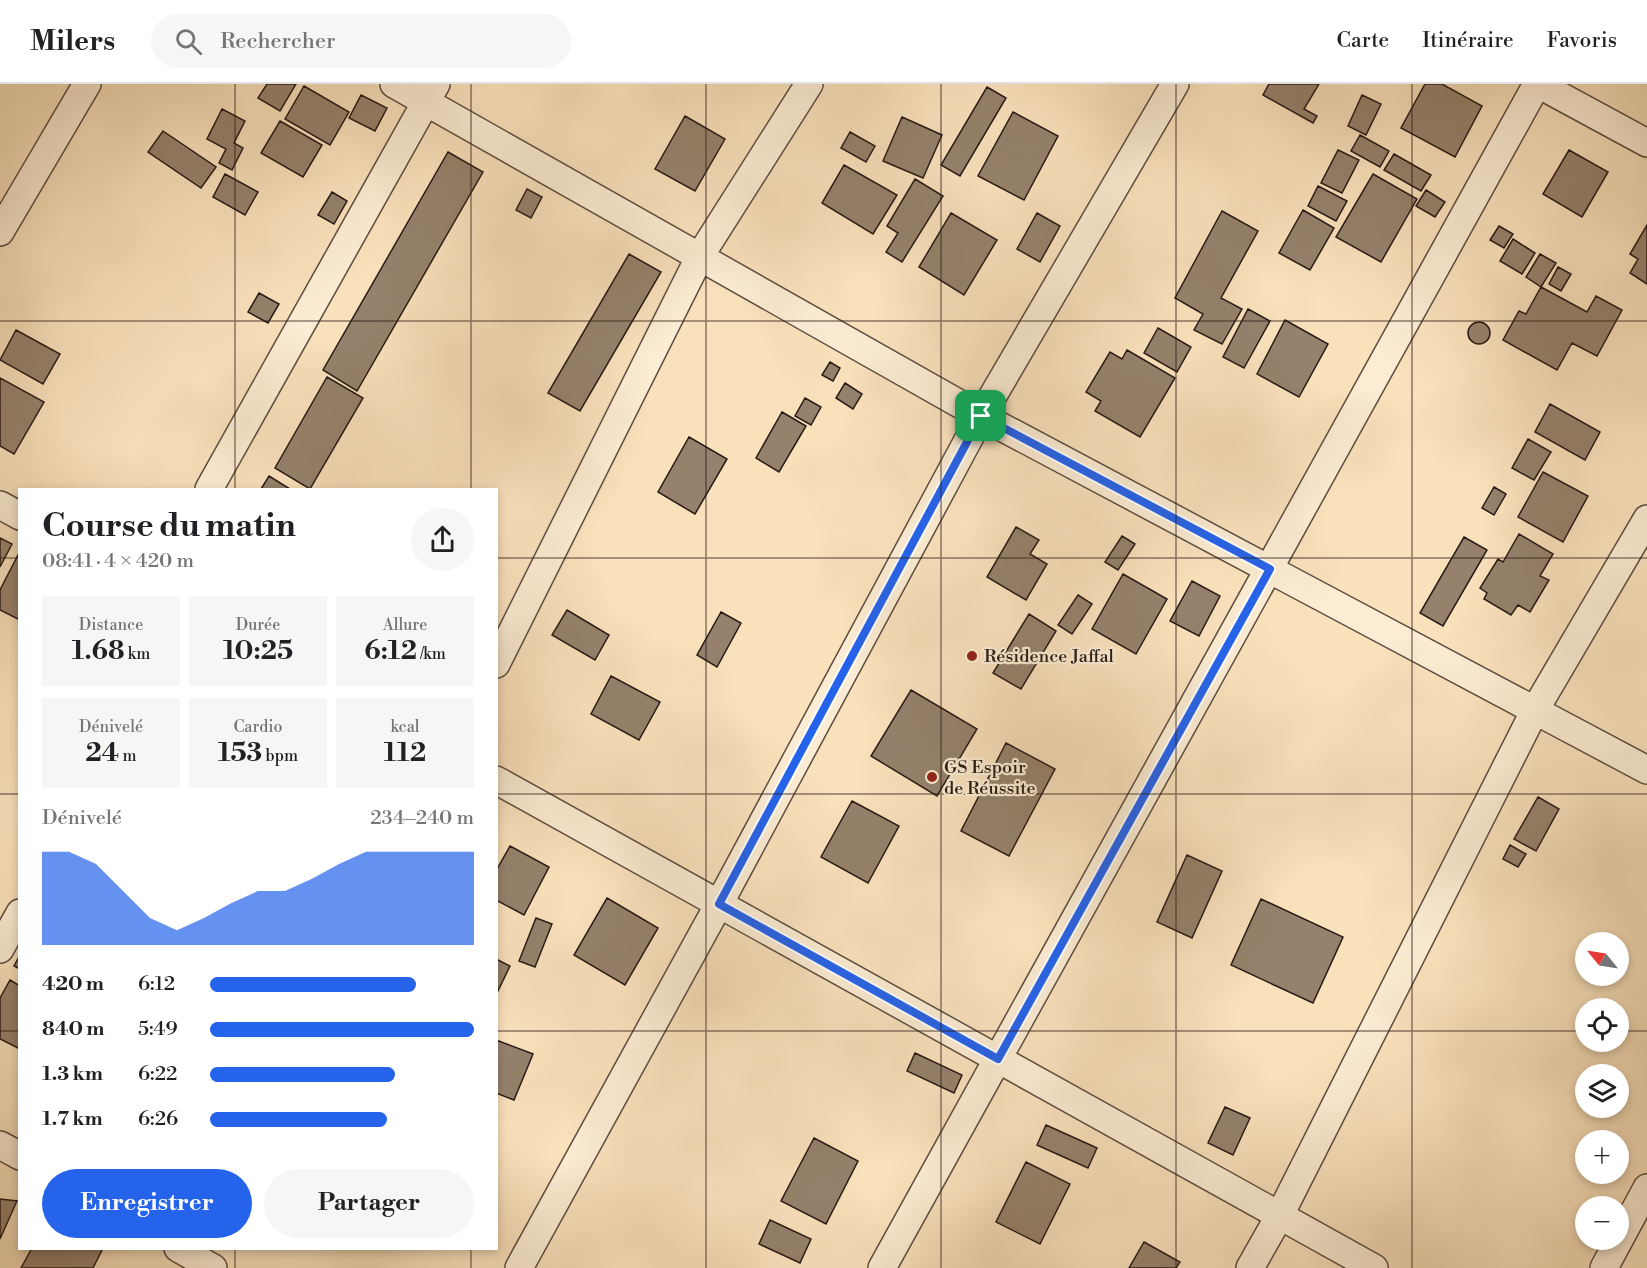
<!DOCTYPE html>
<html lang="fr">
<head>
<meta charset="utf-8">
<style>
	:root { --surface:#fff; --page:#f6f6f6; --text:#202124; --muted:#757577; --line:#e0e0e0; --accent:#2563eb }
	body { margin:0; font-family:"Libre Bodoni",serif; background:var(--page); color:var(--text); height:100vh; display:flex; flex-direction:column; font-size:22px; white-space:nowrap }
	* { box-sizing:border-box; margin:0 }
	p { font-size:20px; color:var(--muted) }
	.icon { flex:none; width:33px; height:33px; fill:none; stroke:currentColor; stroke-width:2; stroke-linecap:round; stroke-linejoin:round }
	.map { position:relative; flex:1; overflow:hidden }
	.side { position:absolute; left:18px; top:404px; width:480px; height:762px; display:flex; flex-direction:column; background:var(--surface); border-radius:0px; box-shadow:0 3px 9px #0003 }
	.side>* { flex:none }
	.needle { width:39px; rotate:300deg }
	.tools { position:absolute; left:1575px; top:848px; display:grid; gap:12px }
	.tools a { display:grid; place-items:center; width:54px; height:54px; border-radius:50%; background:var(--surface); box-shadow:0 3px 9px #0003; font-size:30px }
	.pin { position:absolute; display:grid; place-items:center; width:51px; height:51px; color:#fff; margin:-26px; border-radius:12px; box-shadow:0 3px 9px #0006 }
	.round { display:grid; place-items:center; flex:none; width:63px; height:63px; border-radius:32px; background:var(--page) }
	.summary { display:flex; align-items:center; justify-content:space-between; height:102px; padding:0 24px }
	h1 { font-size:33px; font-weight:800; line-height:45px }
	.metrics { display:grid; grid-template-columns:repeat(3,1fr); gap:9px; height:102px; padding:6px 24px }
	.metrics div { display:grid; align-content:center; border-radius:0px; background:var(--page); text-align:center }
	.metrics b { font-size:26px; font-weight:800 }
	.metrics small { font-size:16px; font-weight:400 }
	.metrics p { font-size:16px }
	.chart { height:168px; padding:12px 24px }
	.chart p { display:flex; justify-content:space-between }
	.chart svg { width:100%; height:108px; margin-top:6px; fill:var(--accent); opacity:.7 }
	.cta { display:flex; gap:12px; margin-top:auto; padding:12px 24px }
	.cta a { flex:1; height:69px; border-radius:36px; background:var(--accent); color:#fff; font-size:24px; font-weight:800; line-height:69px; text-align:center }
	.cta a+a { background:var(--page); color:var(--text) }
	ul { padding:0 24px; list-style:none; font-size:20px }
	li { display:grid; grid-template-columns:96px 72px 1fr; align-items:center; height:45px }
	li i { height:15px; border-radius:8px; background:var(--accent) }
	header { display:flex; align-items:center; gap:36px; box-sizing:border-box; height:84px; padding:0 30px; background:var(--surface); border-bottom:2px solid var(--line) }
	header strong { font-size:28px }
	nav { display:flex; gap:33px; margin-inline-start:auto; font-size:21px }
	.search { width:420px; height:54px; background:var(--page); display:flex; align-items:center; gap:15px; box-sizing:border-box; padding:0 21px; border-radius:33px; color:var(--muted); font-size:22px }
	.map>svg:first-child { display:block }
	.building { fill:#95816c; stroke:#291a15; stroke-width:1.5 }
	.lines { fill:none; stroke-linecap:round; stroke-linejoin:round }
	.minor-casing { stroke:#5d4c3f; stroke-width:30 }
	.minor { stroke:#fbecd3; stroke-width:27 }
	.route-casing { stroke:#fff; stroke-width:12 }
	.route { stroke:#2563eb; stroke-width:8 }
	.grid { fill:none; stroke:#291a15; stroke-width:1.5; stroke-opacity:0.55 }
	.poi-dot { fill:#8f2418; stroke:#fbecd3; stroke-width:2 }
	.labels { text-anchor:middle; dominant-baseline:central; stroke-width:4.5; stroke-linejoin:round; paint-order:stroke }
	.poi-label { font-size:18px; fill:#291a15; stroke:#fbecd3; text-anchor:start }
</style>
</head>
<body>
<header>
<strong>Milers</strong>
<div class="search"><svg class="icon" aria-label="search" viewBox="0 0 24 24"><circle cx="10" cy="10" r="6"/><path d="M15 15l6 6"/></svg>Rechercher</div>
<nav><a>Carte</a><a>Itinéraire</a><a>Favoris</a></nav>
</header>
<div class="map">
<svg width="1647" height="1184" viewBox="0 0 1647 1184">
	<rect width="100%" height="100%" fill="#f9e1bc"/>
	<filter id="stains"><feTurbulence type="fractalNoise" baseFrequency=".00333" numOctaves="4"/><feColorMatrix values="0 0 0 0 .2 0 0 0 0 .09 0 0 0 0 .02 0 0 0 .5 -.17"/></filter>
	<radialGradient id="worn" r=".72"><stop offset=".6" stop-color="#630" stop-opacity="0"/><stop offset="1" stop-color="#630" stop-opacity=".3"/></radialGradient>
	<path class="building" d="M267 0H296L280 27 258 14Z
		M1269 0H1319L1304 25 1317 32 1313 39 1263 11Z
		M1425 0H1442L1482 22 1455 73 1401 44Z
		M304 2 349 28 330 61 285 35Z
		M987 3 1006 14 960 92 941 81Z
		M361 11 387 24 375 47 349 34Z
		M1362 11 1381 20 1366 51 1348 42Z
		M222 25 245 37 234 59 243 64 232 86 219 79 226 65 207 55Z
		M1013 28 1058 52 1024 116 978 92Z
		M685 32 725 55 695 107 655 85Z
		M902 33 942 51 923 94 883 77Z
		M280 37 322 61 303 93 261 69Z
		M163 47 216 83 201 104 148 68Z
		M850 48 875 62 866 78 841 64Z
		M1360 51 1389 67 1380 83 1351 67Z
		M1338 66 1359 76 1342 109 1321 99Z
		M1569 66 1608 88 1582 133 1543 110Z
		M448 68 483 88 357 307 323 286Z
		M1394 70 1431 91 1421 107 1384 86Z
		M844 81 897 111 873 150 822 119Z
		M225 90 258 108 245 131 213 113Z
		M1373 90 1417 115 1381 178 1336 153Z
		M915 95 943 112 902 178 886 168 898 149 887 142Z
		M1318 102 1347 117 1336 137 1308 122Z
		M527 105 542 113 531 134 516 126Z
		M1426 106 1445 118 1435 133 1416 122Z
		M332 108 347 117 334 140 318 131Z
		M1303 126 1334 144 1310 186 1279 169Z
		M1222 127 1258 147 1221 214 1242 225 1222 260 1194 246 1203 230 1175 214Z
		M951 129 997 156 964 211 919 183Z
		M1037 129 1060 142 1040 178 1017 165Z
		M1647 141V200L1630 189 1638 175 1630 170Z
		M1499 142 1513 150 1504 164 1490 156Z
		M1513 155 1535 169 1522 190 1500 177Z
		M629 170 661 188 580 327 548 309Z
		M1540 170 1556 179 1541 203 1526 193Z
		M1558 183 1571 190 1561 207 1549 200Z
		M1541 203 1587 228 1596 212 1622 226 1597 272 1572 259 1557 286 1503 256 1519 227 1526 230Z
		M259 209 279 220 268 239 248 228Z
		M1248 225 1270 237 1244 284 1223 273Z
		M1285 236 1328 260 1299 313 1257 290Z
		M1468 249a11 11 0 1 1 22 0a11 11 0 1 1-22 0Z
		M1158 244 1191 263 1177 288 1144 269Z
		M16 246 60 270 43 300 0 276Z
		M1127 266 1175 294 1140 353 1095 327 1101 317 1086 308 1110 268 1122 275Z
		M830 278 840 284 833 297 822 291Z
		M327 293 363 314 310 405 275 384Z
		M0 294 44 318 14 370 0 362Z
		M845 299 862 310 853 325 836 314Z
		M805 314 821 323 811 341 795 332Z
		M1550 320 1600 348 1585 376 1535 348Z
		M782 328 806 342 779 388 756 374Z
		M689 353 727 375 695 430 658 408Z
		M1528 355 1551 368 1534 396 1512 384Z
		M1543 388 1588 412 1563 458 1518 433Z
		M269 392 290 405H261Z
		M1494 403 1506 410 1494 431 1482 424Z
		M1016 443 1039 456 1030 470 1047 480 1026 516 987 493Z
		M1519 450 1553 470 1540 492 1549 496 1530 528 1518 521 1511 531 1484 515 1487 509 1480 504 1498 475 1503 478Z
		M1122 452 1135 460 1118 486 1105 478Z
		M1464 453 1487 466 1443 542 1420 529Z
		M0 454 12 460 0 483Z
		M19 469H20V536L0 526V506Z
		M1123 490 1167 515 1136 570 1092 545Z
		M1192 497 1220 512 1199 552 1170 537Z
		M1078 511 1092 520 1072 550 1058 541Z
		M567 526 609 551 595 576 552 551Z
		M721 528 741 539 717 583 697 571Z
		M1029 530 1056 547 1021 605 993 589Z
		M611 592 660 618 639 656 591 630Z
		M911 606 977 645 937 712 871 672Z
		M1006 659 1055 685 1009 772 961 747Z
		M1538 713 1559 725 1536 767 1514 755Z
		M852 717 899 742 868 799 821 773Z
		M1510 761 1526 770 1518 783 1503 775Z
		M510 762 549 783 524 831 496 816V787Z
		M1187 771 1222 787 1192 854 1157 838Z
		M607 814 658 844 625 901 574 871Z
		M1261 815 1343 853 1313 919 1231 881Z
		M536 834 552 840 535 883 519 877Z
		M20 871V885L14 882Z
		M496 875 510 882 496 911Z
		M10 896 20 902V965L0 955V914Z
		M496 956 533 970 514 1016 496 1009Z
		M915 969 962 991 954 1009 907 987Z
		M1225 1023 1250 1034 1233 1071 1208 1059Z
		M1046 1041 1097 1064 1088 1084 1037 1061Z
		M814 1054 858 1077 826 1140 781 1117Z
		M1026 1078 1070 1100 1040 1160 996 1138Z
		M0 1115 17 1117 0 1155Z
		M770 1136 811 1155 800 1179 759 1160Z
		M1144 1158 1180 1178 1176 1184H1129Z
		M32 1164H98L102 1166 93 1184H21Z"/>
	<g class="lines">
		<g class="minor-casing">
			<path id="minor" d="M394 0 981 332 1647 686
				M1538 0 1647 59
				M0 148 87 0
				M209 405 436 0
				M0 421 20 432
				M496 580 700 172 809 0
				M496 696 1374 1184
				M0 865 20 829
				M0 1061 20 1072
				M178 1164 213 1184
				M519 1184 719 820 981 332 1175 0
				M882 1184 1537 0
				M1250 1184 1280 1131 1535 626 1647 435
				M1604 1184 1647 1104"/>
		</g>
		<use href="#minor" class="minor"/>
	</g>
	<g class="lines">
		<g class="route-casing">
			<path id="route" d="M981 332 1270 485 998 975 719 820Z"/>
		</g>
		<use href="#route" class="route"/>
	</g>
	<path class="grid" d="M235 0V405M471 0V405M706 0V1184M941 0V1184M1176 0V1184M1412 0V1184M0 237H1647M0 474H20M496 474H1647M0 710H20M496 710H1647M0 947H20M496 947H1586M1618 947H1647M235 1164V1184M471 1164V1184"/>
	<g class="poi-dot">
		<circle cx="972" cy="572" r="6"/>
		<circle cx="932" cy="693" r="6"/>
	</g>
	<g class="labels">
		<g class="poi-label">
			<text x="984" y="572">Résidence Jaffal</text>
			<text x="944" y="683">GS Espoir<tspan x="944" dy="21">de Réussite</tspan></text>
		</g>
	</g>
	<rect width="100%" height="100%" filter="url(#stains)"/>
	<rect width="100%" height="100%" fill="url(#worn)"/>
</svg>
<div class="tools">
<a><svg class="needle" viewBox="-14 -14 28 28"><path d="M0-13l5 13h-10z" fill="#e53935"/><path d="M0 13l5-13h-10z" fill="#757577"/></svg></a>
<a><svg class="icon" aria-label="locate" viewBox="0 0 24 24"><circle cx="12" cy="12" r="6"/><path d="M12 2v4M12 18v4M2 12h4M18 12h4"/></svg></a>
<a><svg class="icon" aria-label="layers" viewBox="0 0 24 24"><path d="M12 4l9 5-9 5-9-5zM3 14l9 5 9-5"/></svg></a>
<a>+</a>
<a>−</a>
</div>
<div class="pin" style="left:981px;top:332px;background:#1e9e55"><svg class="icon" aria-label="arrive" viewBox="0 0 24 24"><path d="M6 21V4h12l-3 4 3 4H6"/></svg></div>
<section class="side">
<div class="summary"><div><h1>Course du matin</h1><p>08:41 · 4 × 420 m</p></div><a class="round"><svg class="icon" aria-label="share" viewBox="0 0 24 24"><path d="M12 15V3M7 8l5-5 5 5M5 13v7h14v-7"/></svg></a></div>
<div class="metrics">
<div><p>Distance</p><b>1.68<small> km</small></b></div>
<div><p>Durée</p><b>10:25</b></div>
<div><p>Allure</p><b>6:12<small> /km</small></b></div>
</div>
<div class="metrics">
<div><p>Dénivelé</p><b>24<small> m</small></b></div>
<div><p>Cardio</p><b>153<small> bpm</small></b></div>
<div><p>kcal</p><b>112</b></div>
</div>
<div class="chart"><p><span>Dénivelé</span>234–240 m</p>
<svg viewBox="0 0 160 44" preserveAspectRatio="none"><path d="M0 44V6L10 6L20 11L30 22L40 33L50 38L60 33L70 27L80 22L90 22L100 17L110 11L120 6L130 6L140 6L150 6L160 6V44z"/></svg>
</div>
<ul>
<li><b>420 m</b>6:12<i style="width:78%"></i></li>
<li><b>840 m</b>5:49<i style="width:100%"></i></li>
<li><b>1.3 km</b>6:22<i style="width:70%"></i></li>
<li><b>1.7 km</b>6:26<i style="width:67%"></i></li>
</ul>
<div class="cta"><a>Enregistrer</a><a>Partager</a></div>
</section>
</div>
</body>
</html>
